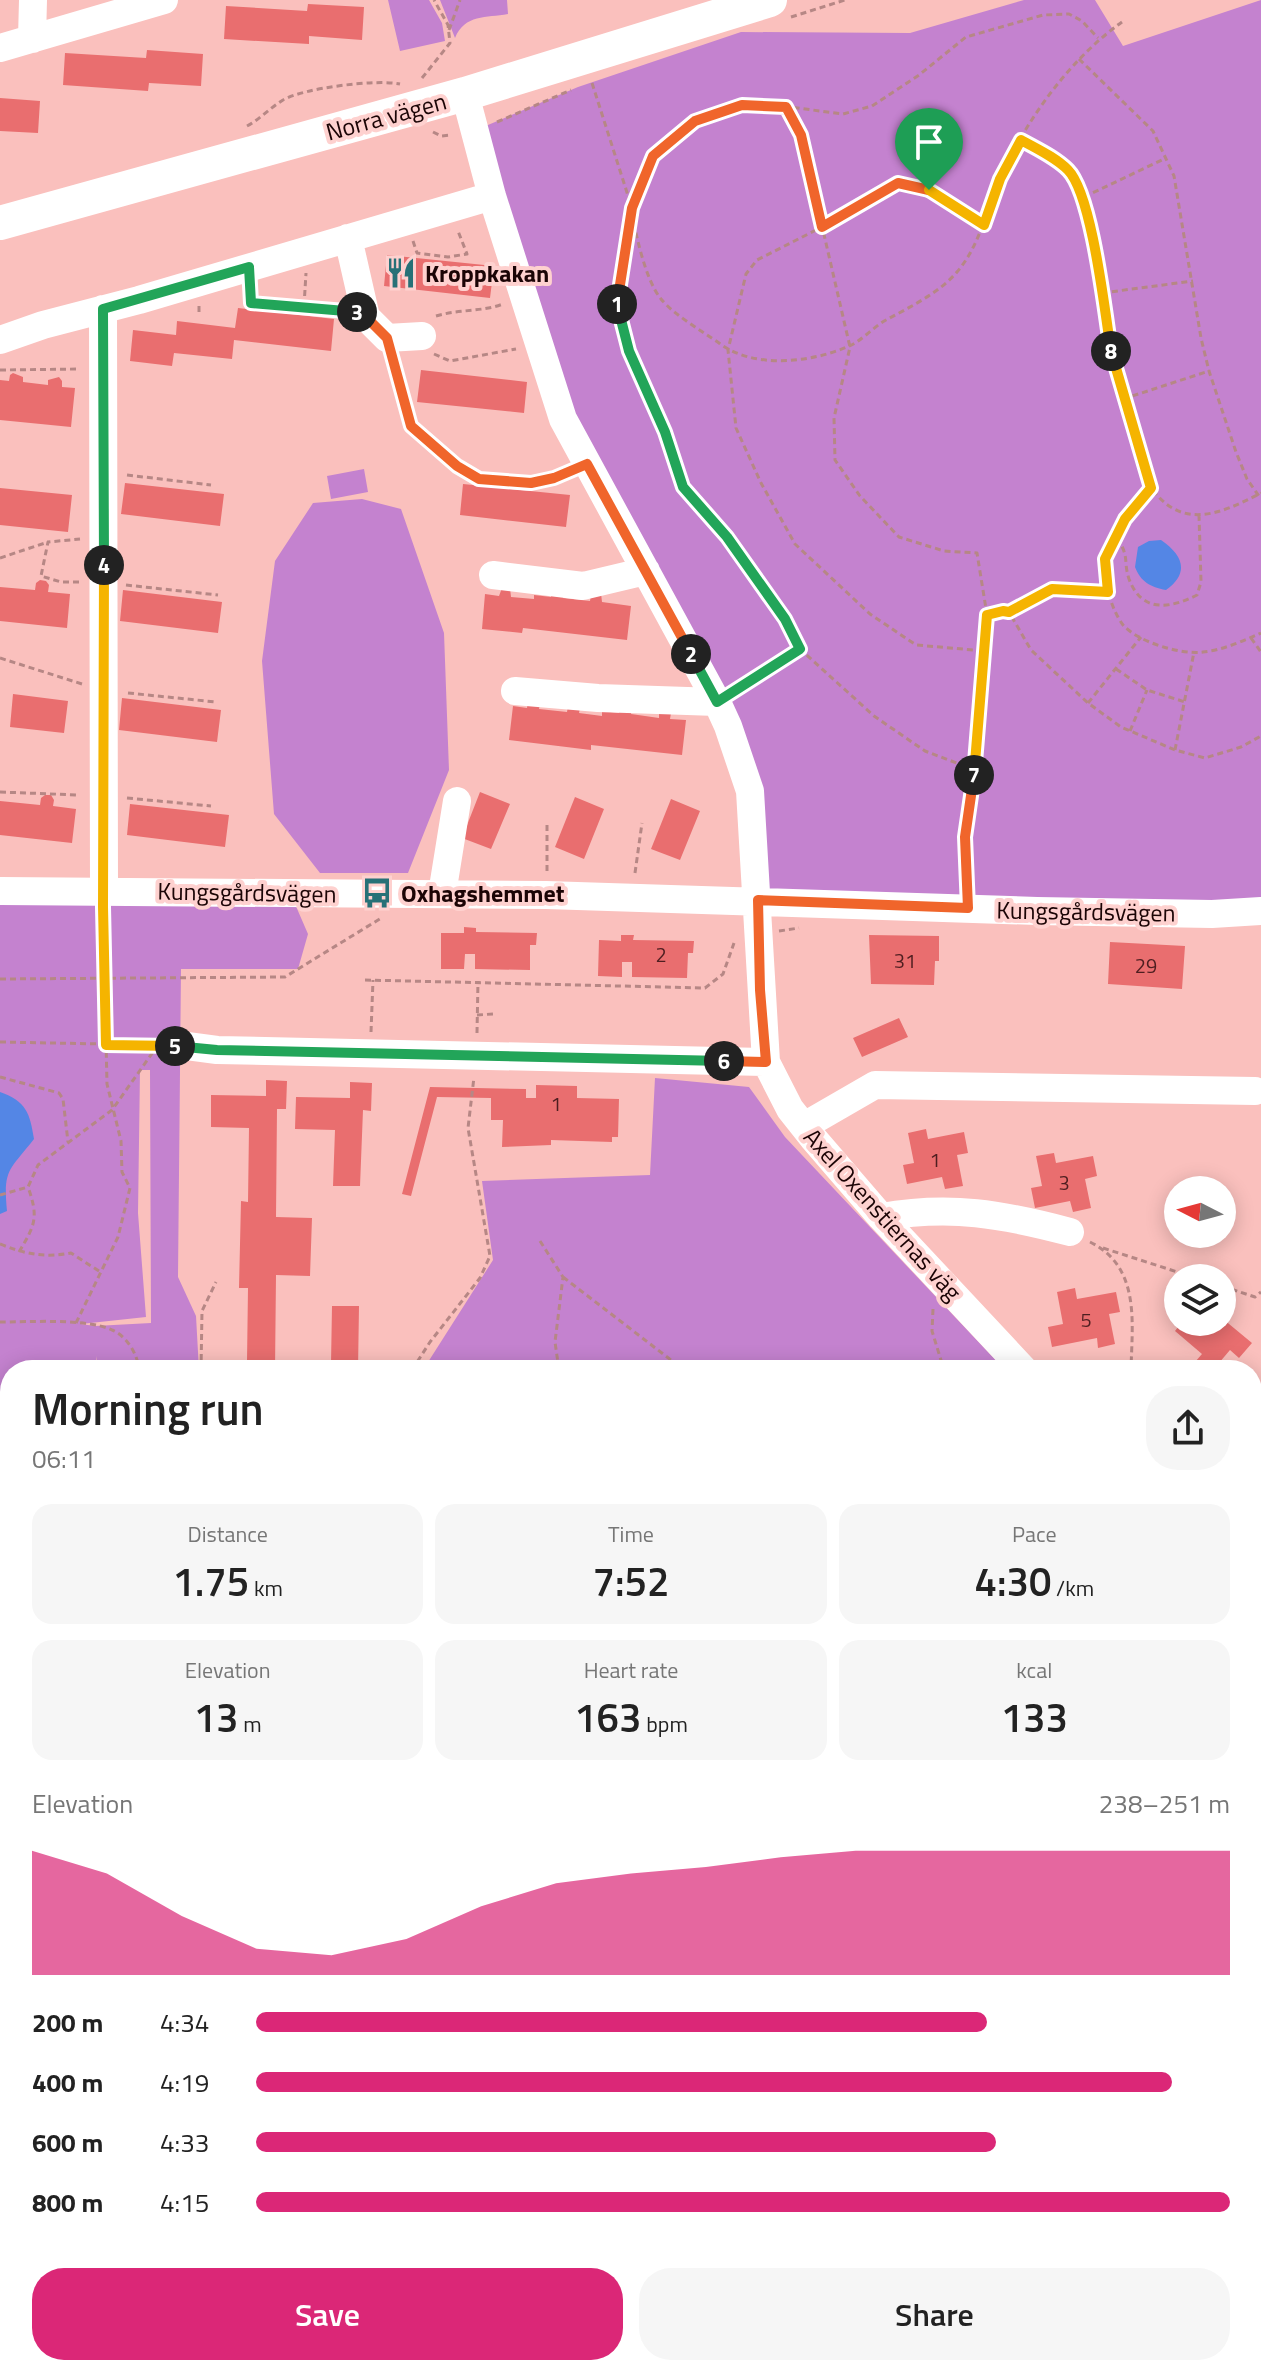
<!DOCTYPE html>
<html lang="en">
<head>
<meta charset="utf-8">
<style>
	:root { --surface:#fff; --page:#f6f6f6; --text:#222; --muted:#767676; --accent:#db2777 }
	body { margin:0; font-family:"Titillium Web",sans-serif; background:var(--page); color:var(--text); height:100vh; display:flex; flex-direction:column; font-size:30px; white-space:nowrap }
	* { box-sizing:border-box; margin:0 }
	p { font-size:26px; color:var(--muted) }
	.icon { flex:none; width:44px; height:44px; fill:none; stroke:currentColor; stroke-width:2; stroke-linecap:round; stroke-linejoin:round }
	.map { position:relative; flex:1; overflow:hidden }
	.sheet { position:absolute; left:0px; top:1360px; width:1262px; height:1016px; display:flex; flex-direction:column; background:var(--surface); border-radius:32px 32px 0 0; box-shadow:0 4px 20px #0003 }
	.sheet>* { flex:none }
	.needle { width:52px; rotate:276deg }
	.buttons { position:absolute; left:1164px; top:1176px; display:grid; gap:16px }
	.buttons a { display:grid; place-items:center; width:72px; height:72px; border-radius:50%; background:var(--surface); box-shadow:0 4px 20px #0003; font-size:40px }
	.pin { position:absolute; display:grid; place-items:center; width:68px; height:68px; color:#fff; margin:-82px -34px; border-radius:50% 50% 50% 0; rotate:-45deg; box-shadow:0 0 8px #0007 }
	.pin .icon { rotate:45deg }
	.km { position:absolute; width:40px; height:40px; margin:-20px; border-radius:50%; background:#222; color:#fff; font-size:22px; line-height:40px; text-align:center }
	.round { display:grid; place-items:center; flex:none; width:84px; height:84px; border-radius:32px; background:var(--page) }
	.headline { display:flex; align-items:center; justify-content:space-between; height:136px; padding:0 32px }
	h1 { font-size:44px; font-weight:600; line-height:60px }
	.metrics { display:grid; grid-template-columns:repeat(3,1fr); gap:12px; height:136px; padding:8px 32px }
	.metrics div { display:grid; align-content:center; border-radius:20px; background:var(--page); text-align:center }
	.metrics b { font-size:40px; font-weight:600 }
	.metrics small { font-size:22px; font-weight:400 }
	.metrics p { font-size:22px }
	.chart { height:224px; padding:16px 32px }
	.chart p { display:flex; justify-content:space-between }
	.chart svg { width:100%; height:144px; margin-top:8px; fill:var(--accent); opacity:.7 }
	.button { display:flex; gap:16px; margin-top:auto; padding:16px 32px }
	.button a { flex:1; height:92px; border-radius:32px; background:var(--accent); color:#fff; font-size:32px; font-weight:600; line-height:92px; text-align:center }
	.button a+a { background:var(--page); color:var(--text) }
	ul { padding:0 32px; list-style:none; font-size:26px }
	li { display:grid; grid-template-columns:128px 96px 1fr; align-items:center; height:60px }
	li i { height:20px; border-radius:10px; background:var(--accent) }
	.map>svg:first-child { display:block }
	.built { fill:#feaeab }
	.green { fill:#c482cf; fill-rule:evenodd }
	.water { fill:#5486e5 }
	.building { fill:#e96e6f }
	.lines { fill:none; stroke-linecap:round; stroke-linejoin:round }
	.path { stroke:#b68785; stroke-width:3; stroke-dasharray:6 4; stroke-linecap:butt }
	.minor { stroke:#fff; stroke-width:28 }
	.major { stroke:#fff; stroke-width:34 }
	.split-1-casing { stroke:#fff; stroke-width:16 }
	.split-2-casing { stroke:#fff; stroke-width:16 }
	.split-3-casing { stroke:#fff; stroke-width:16 }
	.split-4-casing { stroke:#fff; stroke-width:16 }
	.split-5-casing { stroke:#fff; stroke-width:16 }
	.split-6-casing { stroke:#fff; stroke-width:16 }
	.split-7-casing { stroke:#fff; stroke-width:16 }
	.split-8-casing { stroke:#fff; stroke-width:16 }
	.split-9-casing { stroke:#fff; stroke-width:16 }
	.split-1 { stroke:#f0652b; stroke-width:10 }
	.split-2 { stroke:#22a559; stroke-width:10 }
	.split-3 { stroke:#f0652b; stroke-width:10 }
	.split-4 { stroke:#22a559; stroke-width:10 }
	.split-5 { stroke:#f5b400; stroke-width:10 }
	.split-6 { stroke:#22a559; stroke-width:10 }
	.split-7 { stroke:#f0652b; stroke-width:10 }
	.split-8 { stroke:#f5b400; stroke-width:10 }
	.split-9 { stroke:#f5b400; stroke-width:10 }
	.labels { text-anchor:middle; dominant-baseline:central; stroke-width:8; stroke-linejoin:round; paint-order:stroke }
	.number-label { font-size:20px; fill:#4e1e20 }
	.street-label { font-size:24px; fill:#1b0405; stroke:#fed1cf }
	.poi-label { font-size:24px; font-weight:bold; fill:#1b0405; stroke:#fed1cf; text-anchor:start }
</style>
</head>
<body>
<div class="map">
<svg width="1261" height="2376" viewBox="0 0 1261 2376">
	<rect width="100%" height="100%" fill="#fac0bd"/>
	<path class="built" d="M1261 1574V1816L1252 1814V1578Z"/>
	<path class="green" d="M388 0H429L442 23 445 41 400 51Z
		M440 0H507L508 14C486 18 465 14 455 38Z
		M1024 0H1095L1123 46 1261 0V911L758 900 750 791 563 419 476 130 578 87 741 32 910 33Z
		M364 469 368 492 331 499 327 476Z
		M362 499 401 509 444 633 449 770 408 873H320L274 814 262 661 275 561 313 503Z
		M0 904H295L308 934 298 969H181L178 1277 196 1316 199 1370H98L96 1356V1370H10V1448L0 1479ZM140 1070H150L151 1323 95 1326 81 1324 146 1317 138 1213Z
		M655 1078 749 1087 785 1137 1005 1370H423L493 1260 482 1181 650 1175Z
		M0 1610 10 1649V1696L0 1699Z
		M291 2366H830L827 2376H281Z"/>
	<path class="water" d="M1161 540C1183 555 1190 573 1166 590 1150 587 1141 582 1135 567L1138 547 1149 541Z
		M0 1092C26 1101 30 1113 34 1139 9 1171 3 1169 7 1211L0 1214Z"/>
	<path class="building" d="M308 4 364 7 362 40 309 36V44L224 39 226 6 307 11Z
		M147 50 203 54 201 86 149 83 148 91 63 85 65 53 146 58Z
		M0 98 40 101 38 133 0 131Z
		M387 255 494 266 490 298 384 286Z
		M238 308 334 319 331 351 234 340 232 359 174 353 172 366 130 361 133 330 176 335 177 321 235 328Z
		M421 370 527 382 524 413 417 402Z
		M13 373 23 377V382L48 385V380L59 377 62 381V387L75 388 71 427 0 420V380L9 381 10 375Z
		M125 483 224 494 220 526 121 514Z
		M463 484 570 495 566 527 460 515Z
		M0 488 72 495 68 532 0 525Z
		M40 580 46 581 49 585 48 592 70 594 67 628 0 621V587L35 590 36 583Z
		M502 588H510L511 597 534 599V595L551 597 552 591 564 592 563 598 590 601 591 595 601 593 602 602 631 606 627 640 523 628 522 633 482 629 485 594 499 596Z
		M123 590 222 602 218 633 120 621Z
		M13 694 68 701 64 733 10 727Z
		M122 698 221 710 217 742 119 730Z
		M528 701 540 703 539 709 567 712 568 706 580 708 579 713 602 716V711L619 713 620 707 632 709 631 714 659 718V712L671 713 670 719 686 720 682 755 591 745V750L509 740 513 706 527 708Z
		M480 792 510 804 491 849 462 838Z
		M45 795H51L54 800 53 806 76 809 72 843 0 835V801L40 805 41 798Z
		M575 797 604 809 584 859 555 847Z
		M671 799 700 811 680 860 651 849Z
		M130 804 229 815 225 847 127 835Z
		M464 927 476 928V932L537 933 536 945H530V970L475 969V954H465L464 969H441V933H464Z
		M621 935H634L633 940 694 941 693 953H688L687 978 632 977V962H622V977L598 976 599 940 621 941Z
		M869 935 939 936V961H935L934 985 871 984Z
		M1110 942 1185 946 1182 989 1108 984Z
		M899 1018 908 1037 862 1057 853 1038Z
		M266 1080 287 1081 286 1109H277L276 1217 312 1218 310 1276 276 1275 275 1370H209V1360L247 1361 248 1288H239L241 1201 248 1202 249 1128 211 1127V1095L266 1096Z
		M350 1082 372 1083 371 1111 363 1110 360 1186H333L335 1130 295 1129 296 1097 350 1098Z
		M536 1085 577 1086V1098L619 1099 618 1137H612V1142L551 1140V1145L502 1147 503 1120H491V1098L437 1097 411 1196 402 1194 430 1087 526 1089V1098H536Z
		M926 1129 928 1139 964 1132 968 1153 957 1155 963 1186 945 1189 942 1177 907 1184 903 1165 914 1163 908 1133Z
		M1054 1153 1056 1163 1093 1156 1097 1176 1085 1179 1091 1208 1073 1212 1070 1201 1035 1208 1031 1188 1042 1186 1036 1156Z
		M1075 1288 1077 1299 1116 1292 1120 1312 1109 1314 1115 1344 1098 1348 1097 1338 1052 1347 1048 1327 1063 1324 1057 1292Z
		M1222 1304 1230 1311 1223 1319 1252 1343 1239 1358 1230 1350 1213 1370H1205L1195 1362 1202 1354 1175 1331 1182 1322H1222Z
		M332 1306H359L358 1370H292V1363L331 1364Z
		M1260 1699H1261V1728L1252 1725Z
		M1252 1942 1261 1945V1959L1253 1984Z
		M0 2024H10V2079H0Z
		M842 2366H923L920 2376H845L839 2374Z"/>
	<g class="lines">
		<path class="path" d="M791 17 845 0
			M449 30 460 0
			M1079 59 1153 131 1174 176 1201 338 1209 371 1236 452 1247 479 1261 499
			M422 78 450 43 448 25 434 0
			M592 83 631 205
			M787 109 801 135 850 347 834 418 835 460 860 496 899 537 944 551 977 553 987 615 980 720 965 837 968 885
			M497 122 571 90
			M247 126C260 119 270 108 283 100 303 88 377 79 400 84
			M433 132 441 136 452 135
			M1021 140 1046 153 1070 171 1084 197 1112 362 1148 483C1179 532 1219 515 1261 493
			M1084 197 1166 158
			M632 213C636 236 646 281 661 299 674 315 702 331 719 343 753 369 809 363 847 347 861 342 873 327 886 320 910 307 939 293 957 272 980 245 986 211 1000 179 1025 121 1070 59 1122 22
			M983 224 929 190 898 183 822 227 757 260 746 274 728 350 736 428 761 483 795 544 870 614 916 645 985 651
			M413 241 417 253 448 257 467 254 458 231
			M250 291 251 303 339 310
			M1102 293 1193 281
			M199 306V314
			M304 306 306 273
			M436 316C460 309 482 312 503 304
			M434 354 450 361 516 349
			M393 359 411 426 457 466 479 479 503 482 531 483 565 473
			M0 370 80 369
			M1123 399 1209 371
			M127 475 211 485
			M1151 488C1137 505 1108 538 1105 560 1103 580 1111 609 1123 625 1138 642 1181 655 1203 652 1223 650 1243 641 1261 633
			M1117 538C1130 557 1123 561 1129 579 1142 614 1171 608 1197 595L1201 582 1199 515
			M0 558 48 542
			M79 582H61L41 576 48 542 80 539
			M126 585 218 595
			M1108 592 1052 589 1009 612 1031 650 1088 703 1121 727 1175 750 1205 758 1241 747 1261 736
			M987 615 1003 611 1009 612
			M1251 638 1261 652
			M0 658 82 684
			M1116 669 1147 690 1185 702
			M735 690 800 649
			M128 693 216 702
			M1088 703 1141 637
			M1130 731 1147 690
			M1175 750 1194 652
			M975 770 925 751 874 716 800 649 785 619 727 537 683 487 665 432 629 351 617 303 632 208 653 156 695 121 742 105 782 106 843 114 872 106 919 75 966 37 1043 15 1069 14 1082 21 1098 38
			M0 792 79 795
			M127 798 211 806
			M547 871V822
			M635 873 642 823
			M779 931 799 928
			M0 979 285 977 383 917
			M365 980 705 988 723 974 734 943
			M477 1015 493 1014
			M371 1032 373 980
			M477 1033 478 981
			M0 1042 156 1045
			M0 1077 59 1093 63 1099 68 1142
			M0 1195 28 1187
			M540 1241 563 1277 555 1342 559 1370
			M1090 1242C1141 1267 1132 1323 1131 1370
			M0 1244C25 1254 44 1258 71 1253L102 1273
			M1103 1248 1196 1278
			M19 1252C35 1225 39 1218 28 1187L38 1165 112 1110 158 1045
			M563 1277 684 1370
			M1222 1286 1255 1297 1261 1292
			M933 1309 932 1331 944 1370
			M0 1322C29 1322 87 1318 112 1330 127 1336 138 1355 139 1370
			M76 1323 118 1237 130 1188 122 1172 121 1141 107 1084 103 914
			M201 1370 202 1311 216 1282
			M412 1370 430 1342 480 1278 490 1256 468 1128 474 1077
			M661 1370 673 1363
			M1252 1469 1261 1463
			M0 1491V1484L10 1470
			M0 1545 10 1579
			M0 1640H10
			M0 1695 10 1693
			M0 1755 10 1751
			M0 1917 10 1915
			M0 2006H10
			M0 2143 10 2140
			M0 2184 10 2225
			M956 2366V2376
			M1053 2366 1059 2369 1067 2366
			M1120 2366 1124 2376
			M629 2376 637 2366"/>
		<path class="minor" d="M32 39 33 0
			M0 48 164 0
			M465 94 492 196 563 419 717 702 728 726 750 791 766 1062 790 1109 813 1138 881 1217 1024 1370
			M348 238 366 317 387 338 422 336
			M103 309 104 891
			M0 340 43 325 139 300 492 196
			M493 575 583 586 646 571
			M515 691 598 698 717 702
			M0 891 546 895 1037 911 1212 914 1261 911
			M442 894 457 801
			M187 1046 217 1050 766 1062
			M804 1126 875 1085 1255 1091
			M881 1217C951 1205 1002 1214 1070 1232
			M1252 1420 1261 1412
			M1252 1834 1261 1837
			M1252 2158 1261 2184
			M0 2293 10 2301
			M102 2366 116 2376
			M203 2366 208 2376
			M272 2376 282 2366"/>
		<path class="major" d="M0 223 465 94 770 0"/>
	</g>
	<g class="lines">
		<g class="split-1-casing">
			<path id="split-1" d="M617 304 632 208 653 156 695 121 742 105 786 107 801 135 822 227 898 183 929 190"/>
		</g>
		<g class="split-2-casing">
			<path id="split-2" d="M617 304 629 351 665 432 683 487 727 537 785 619 800 649 717 702 691 654"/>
		</g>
		<g class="split-3-casing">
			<path id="split-3" d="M357 312H365L366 317 387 338 411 426 457 466 479 479 531 483 554 478 587 464 691 654"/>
		</g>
		<g class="split-4-casing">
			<path id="split-4" d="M104 565 103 309 249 267 251 303 357 312"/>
		</g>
		<g class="split-5-casing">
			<path id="split-5" d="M104 565 103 907 106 1045 175 1046"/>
		</g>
		<g class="split-6-casing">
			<path id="split-6" d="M175 1046 217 1050 724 1061"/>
		</g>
		<g class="split-7-casing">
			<path id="split-7" d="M724 1061 766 1062 760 990 758 900 968 908 965 837 974 775"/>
		</g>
		<g class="split-8-casing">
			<path id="split-8" d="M974 775 987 615 1003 611 1009 612 1052 589 1108 592 1105 559 1125 519 1151 488 1111 351"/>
		</g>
		<g class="split-9-casing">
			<path id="split-9" d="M929 190 984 225 1000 179 1021 140C1037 149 1055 157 1068 170 1092 194 1105 313 1111 351"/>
		</g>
		<use href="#split-1" class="split-1"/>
		<use href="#split-2" class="split-2"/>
		<use href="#split-3" class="split-3"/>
		<use href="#split-4" class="split-4"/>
		<use href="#split-5" class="split-5"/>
		<use href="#split-6" class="split-6"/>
		<use href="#split-7" class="split-7"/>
		<use href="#split-8" class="split-8"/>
		<use href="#split-9" class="split-9"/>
	</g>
	<defs>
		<g id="restaurant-bare" transform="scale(2.4)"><path d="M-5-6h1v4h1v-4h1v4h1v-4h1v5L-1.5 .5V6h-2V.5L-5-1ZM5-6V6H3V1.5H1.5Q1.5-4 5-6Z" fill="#277177" stroke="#fed1cf" stroke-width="2.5" paint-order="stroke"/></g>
		<g id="bus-bare" transform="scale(2.4)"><path d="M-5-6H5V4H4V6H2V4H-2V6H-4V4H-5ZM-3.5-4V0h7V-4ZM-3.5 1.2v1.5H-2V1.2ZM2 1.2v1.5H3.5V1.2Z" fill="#277177" stroke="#fed1cf" stroke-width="2.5" paint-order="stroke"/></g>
	</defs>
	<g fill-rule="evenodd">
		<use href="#restaurant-bare" x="401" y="273"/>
		<use href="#bus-bare" x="377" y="893"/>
	</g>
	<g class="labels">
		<g class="number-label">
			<text x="661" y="954">2</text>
			<text x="905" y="960">31</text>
			<text x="1146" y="965">29</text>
			<text x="556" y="1103">1</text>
			<text x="935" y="1159">1</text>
			<text x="1064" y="1182">3</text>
			<text x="1086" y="1319">5</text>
		</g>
		<g class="street-label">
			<text transform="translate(386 116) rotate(-15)">Norra vägen</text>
			<text transform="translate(247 892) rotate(1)">Kungsgårdsvägen</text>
			<text transform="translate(1086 911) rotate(1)">Kungsgårdsvägen</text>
			<text transform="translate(883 1214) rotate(48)">Axel Oxenstiernas väg</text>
		</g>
		<g class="poi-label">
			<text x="425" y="273">Kroppkakan</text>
			<text x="401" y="893">Oxhagshemmet</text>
		</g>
	</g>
</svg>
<div class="buttons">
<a><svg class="needle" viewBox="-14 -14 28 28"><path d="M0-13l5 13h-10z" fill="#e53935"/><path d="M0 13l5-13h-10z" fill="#767676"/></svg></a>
<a><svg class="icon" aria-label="layers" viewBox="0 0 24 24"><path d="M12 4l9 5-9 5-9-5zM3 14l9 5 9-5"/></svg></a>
</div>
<div class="pin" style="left:929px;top:190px;background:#1e9e55"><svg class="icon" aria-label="arrive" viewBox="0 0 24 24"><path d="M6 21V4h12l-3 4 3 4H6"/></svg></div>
<b class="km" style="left:617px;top:304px">1</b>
<b class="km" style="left:691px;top:654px">2</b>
<b class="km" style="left:357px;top:312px">3</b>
<b class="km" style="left:104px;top:565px">4</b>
<b class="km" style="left:175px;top:1046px">5</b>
<b class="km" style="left:724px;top:1061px">6</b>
<b class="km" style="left:974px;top:775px">7</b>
<b class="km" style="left:1111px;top:351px">8</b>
<section class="sheet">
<div class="headline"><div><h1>Morning run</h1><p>06:11</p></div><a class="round"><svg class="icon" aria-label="share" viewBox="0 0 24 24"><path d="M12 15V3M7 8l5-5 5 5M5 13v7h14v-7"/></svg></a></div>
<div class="metrics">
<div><p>Distance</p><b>1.75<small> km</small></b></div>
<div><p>Time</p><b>7:52</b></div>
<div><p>Pace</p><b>4:30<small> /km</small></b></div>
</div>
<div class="metrics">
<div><p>Elevation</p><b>13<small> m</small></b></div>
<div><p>Heart rate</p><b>163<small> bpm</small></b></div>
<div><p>kcal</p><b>133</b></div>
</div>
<div class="chart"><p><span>Elevation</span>238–251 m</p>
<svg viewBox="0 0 160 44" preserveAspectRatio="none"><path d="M0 44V6L10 13L20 26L30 36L40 38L50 33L60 23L70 16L80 13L90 11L100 8L110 6L120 6L130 6L140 6L150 6L160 6V44z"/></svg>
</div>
<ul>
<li><b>200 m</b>4:34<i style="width:75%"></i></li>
<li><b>400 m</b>4:19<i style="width:94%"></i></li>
<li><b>600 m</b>4:33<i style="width:76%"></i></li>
<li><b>800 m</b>4:15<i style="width:100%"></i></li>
</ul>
<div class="button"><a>Save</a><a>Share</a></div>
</section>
</div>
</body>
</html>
